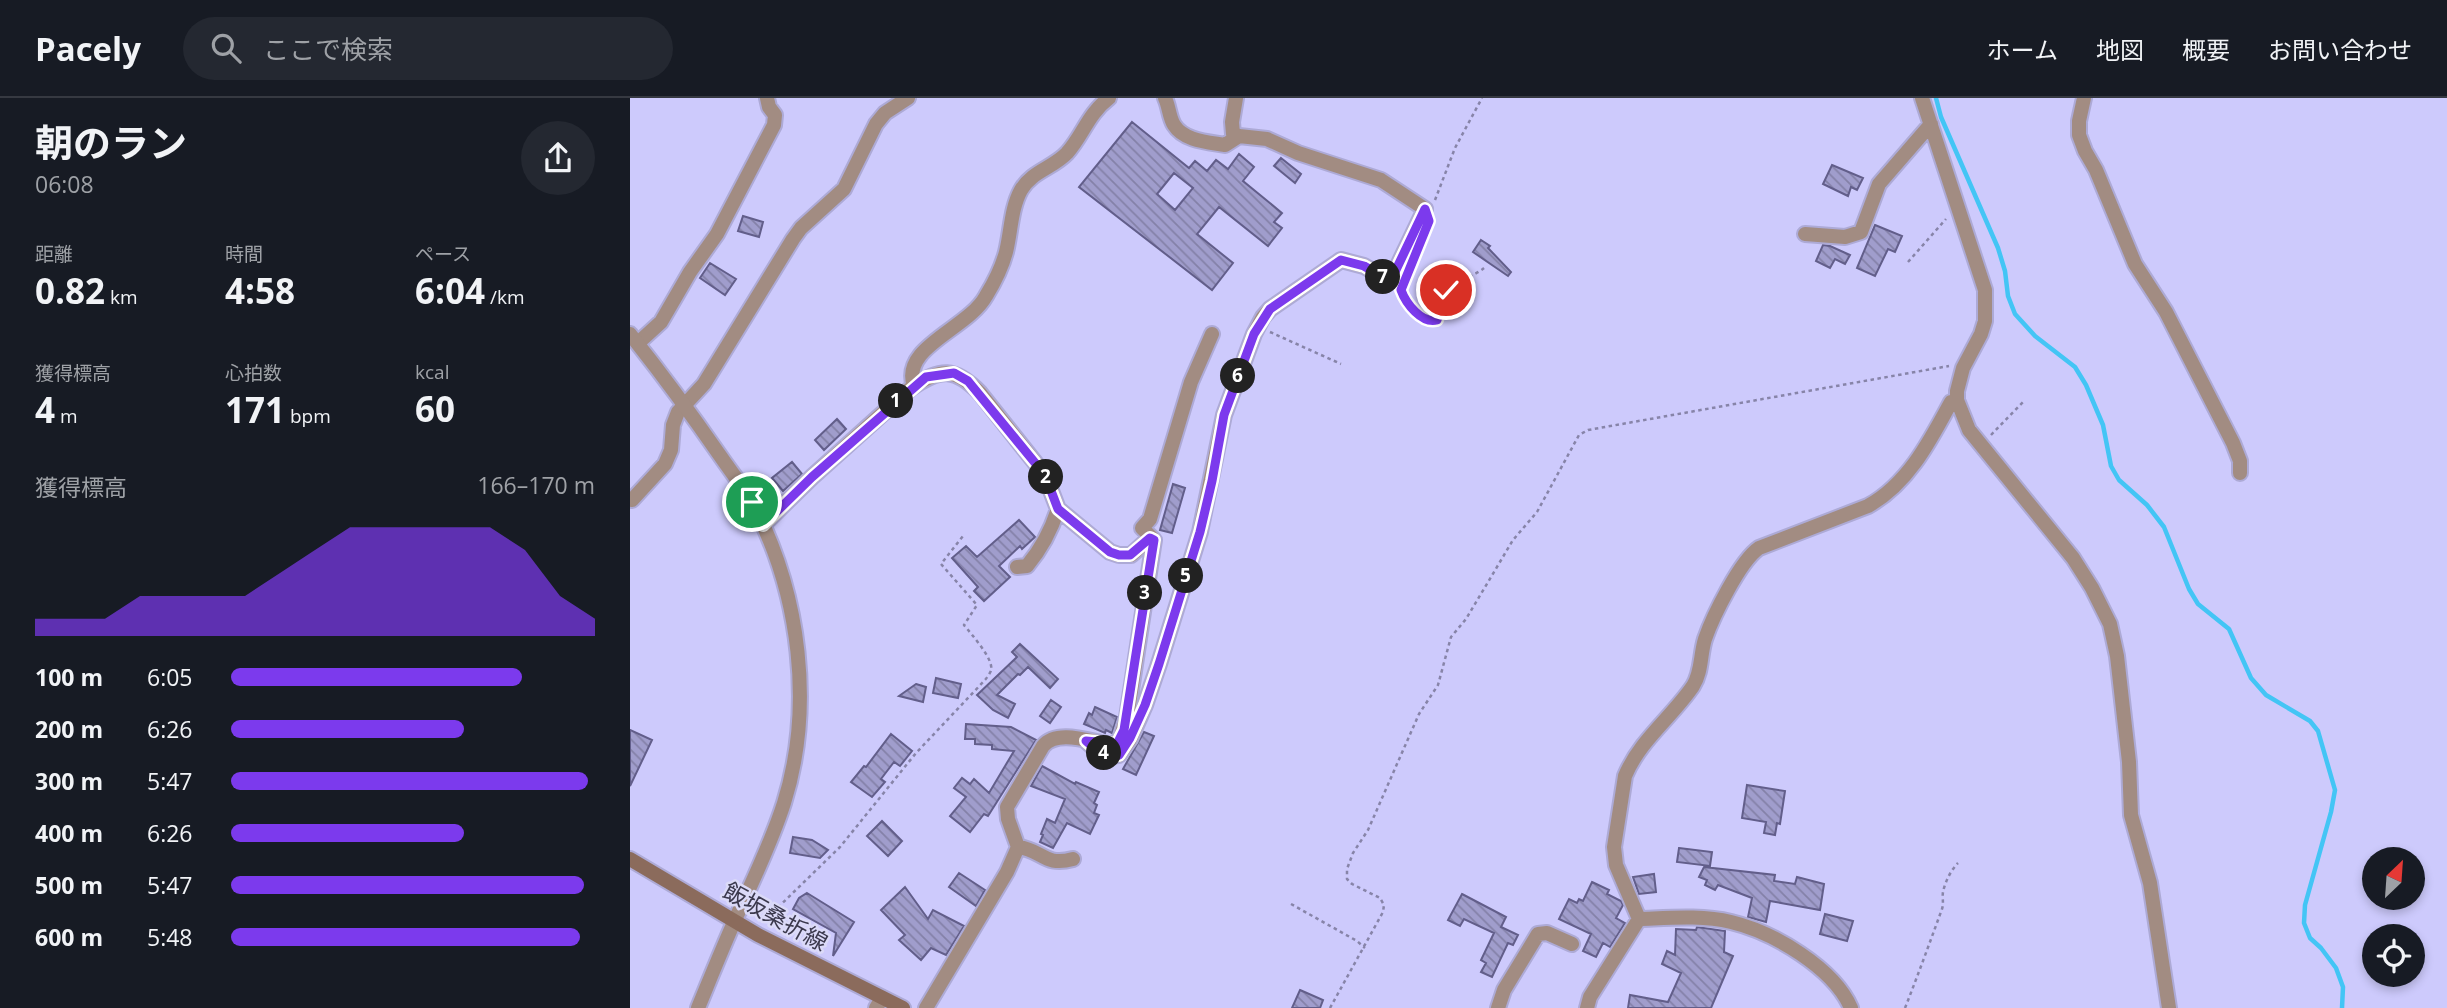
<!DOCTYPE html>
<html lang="ja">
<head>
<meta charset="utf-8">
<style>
	:root { --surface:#171b24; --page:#242831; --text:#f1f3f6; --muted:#9ea1a6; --line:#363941; --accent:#7c3aed }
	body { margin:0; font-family:"Open Sans","Noto Sans JP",sans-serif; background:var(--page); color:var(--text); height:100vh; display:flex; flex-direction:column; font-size:26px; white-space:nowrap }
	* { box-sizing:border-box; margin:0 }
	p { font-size:23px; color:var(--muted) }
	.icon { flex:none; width:38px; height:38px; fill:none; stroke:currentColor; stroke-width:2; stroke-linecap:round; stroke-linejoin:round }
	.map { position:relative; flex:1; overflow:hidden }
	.panel { display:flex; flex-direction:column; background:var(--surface); width:630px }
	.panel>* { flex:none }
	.needle { width:46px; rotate:25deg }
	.controls { position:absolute; left:1732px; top:749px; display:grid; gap:14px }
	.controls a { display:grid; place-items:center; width:63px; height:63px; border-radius:50%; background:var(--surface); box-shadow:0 4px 10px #0003; font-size:35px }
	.pin { position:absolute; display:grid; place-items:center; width:60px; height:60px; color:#fff; margin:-30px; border:4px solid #fff; border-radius:50%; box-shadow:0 2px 7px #0007 }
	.km { position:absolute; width:35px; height:35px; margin:-18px; border-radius:50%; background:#222; color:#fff; font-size:19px; line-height:35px; text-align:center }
	.round { display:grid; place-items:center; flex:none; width:74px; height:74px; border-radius:37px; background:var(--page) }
	.overview { display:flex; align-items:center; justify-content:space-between; height:119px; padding:0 35px }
	h1 { font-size:38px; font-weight:700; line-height:52px }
	.metrics { display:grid; grid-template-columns:repeat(3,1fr); gap:10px; height:119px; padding:7px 35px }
	.metrics div { display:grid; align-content:center }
	.metrics b { font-size:35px; font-weight:700 }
	.metrics small { font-size:19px; font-weight:400 }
	.metrics p { font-size:19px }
	.chart { height:196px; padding:14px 35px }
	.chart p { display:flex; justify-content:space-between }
	.chart svg { width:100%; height:126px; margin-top:7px; fill:var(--accent); opacity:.7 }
	ul { padding:0 35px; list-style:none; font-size:23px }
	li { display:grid; grid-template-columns:112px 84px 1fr; align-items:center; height:52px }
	li i { height:18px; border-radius:9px; background:var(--accent) }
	header { display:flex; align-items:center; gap:42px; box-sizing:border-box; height:98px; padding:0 35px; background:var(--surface); border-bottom:2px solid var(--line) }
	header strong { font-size:33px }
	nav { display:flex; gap:38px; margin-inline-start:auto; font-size:24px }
	.search { width:490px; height:63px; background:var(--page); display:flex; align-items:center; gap:18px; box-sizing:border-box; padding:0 24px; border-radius:38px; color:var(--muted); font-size:26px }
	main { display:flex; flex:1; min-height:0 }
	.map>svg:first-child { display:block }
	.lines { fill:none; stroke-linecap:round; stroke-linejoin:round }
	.stream { stroke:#43c5f5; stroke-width:4.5 }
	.building { fill:url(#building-back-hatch); stroke:#625e8a; stroke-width:2; fill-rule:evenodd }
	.minor-casing { stroke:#adaad6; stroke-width:18 }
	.tertiary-casing { stroke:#adaad6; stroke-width:18 }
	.secondary-casing { stroke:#adaad6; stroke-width:18 }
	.path { stroke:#8784a8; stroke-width:2.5; stroke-dasharray:3.5 3.5; stroke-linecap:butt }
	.minor { stroke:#a28c82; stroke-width:14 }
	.tertiary { stroke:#a28c82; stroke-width:14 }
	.secondary { stroke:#8b6b5c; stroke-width:14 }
	.route-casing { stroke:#fff; stroke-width:14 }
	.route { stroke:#7c3aed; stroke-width:9 }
	.labels { text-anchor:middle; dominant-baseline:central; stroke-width:5; stroke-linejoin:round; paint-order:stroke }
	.street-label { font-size:23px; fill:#3b394d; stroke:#dbdaf8 }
</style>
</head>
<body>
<header>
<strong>Pacely</strong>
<div class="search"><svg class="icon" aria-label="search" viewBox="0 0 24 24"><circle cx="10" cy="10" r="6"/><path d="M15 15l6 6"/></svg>ここで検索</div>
<nav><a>ホーム</a><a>地図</a><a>概要</a><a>お問い合わせ</a></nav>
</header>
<main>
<section class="panel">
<div class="overview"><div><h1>朝のラン</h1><p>06:08</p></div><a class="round"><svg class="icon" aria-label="share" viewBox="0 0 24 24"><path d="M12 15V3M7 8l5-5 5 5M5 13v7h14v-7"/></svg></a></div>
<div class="metrics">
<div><p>距離</p><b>0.82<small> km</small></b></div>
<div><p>時間</p><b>4:58</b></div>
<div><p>ペース</p><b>6:04<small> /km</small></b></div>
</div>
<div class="metrics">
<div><p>獲得標高</p><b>4<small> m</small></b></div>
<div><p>心拍数</p><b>171<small> bpm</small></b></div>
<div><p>kcal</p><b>60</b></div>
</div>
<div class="chart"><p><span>獲得標高</span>166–170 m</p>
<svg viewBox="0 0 160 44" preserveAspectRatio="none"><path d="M0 44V38L10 38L20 38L30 30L40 30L50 30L60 30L70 22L80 14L90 6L100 6L110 6L120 6L130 6L140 14L150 30L160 38V44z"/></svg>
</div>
<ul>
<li><b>100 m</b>6:05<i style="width:80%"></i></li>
<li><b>200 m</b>6:26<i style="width:64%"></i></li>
<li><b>300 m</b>5:47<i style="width:98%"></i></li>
<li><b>400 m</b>6:26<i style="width:64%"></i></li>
<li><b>500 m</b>5:47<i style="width:97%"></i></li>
<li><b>600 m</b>5:48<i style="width:96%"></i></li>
</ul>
</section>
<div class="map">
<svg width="1817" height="910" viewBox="0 0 1817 910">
	<defs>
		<pattern id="building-back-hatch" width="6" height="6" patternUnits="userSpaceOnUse" patternTransform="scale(1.75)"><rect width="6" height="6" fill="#a09dcc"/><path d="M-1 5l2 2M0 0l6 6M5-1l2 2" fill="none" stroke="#8481a8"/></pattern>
	</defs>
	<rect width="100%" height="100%" fill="#cdcafc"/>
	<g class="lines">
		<path class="stream" d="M1306 0 1311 19 1368 150 1375 173 1378 198 1385 216 1405 238 1445 269 1456 287 1473 327 1481 368 1489 382 1517 407 1534 429 1559 491 1568 506 1599 531 1621 580 1636 597 1680 623 1688 633 1705 692 1701 714 1675 807 1674 825 1680 840 1691 850 1706 870 1713 889 1712 910"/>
	</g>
	<path class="building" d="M502 24 559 70 565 63 577 73 586 62 598 71 609 56 624 69 613 83 652 115 644 124 652 130 638 148 589 109 567 136 603 165 582 192 449 89ZM544 75 563 90 545 112 527 96Z
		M651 60 671 76 665 85 644 68Z
		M1202 67 1233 80 1227 92 1221 89 1218 98 1193 86Z
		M113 118 133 124 129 139 108 133Z
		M1245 127 1272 138 1265 154 1258 151 1245 178 1227 170Z
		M851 142 860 148 858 150 881 174 878 178 843 154Z
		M1193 147 1200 148 1220 157 1215 166 1205 161 1200 170 1186 163Z
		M80 165 106 181 95 197 70 180Z
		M207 321 216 331 194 352 185 342Z
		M162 364 172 376 153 393 142 380Z
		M543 386 555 390 542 435 530 432Z
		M389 422 405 439 392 451 390 448 369 468 380 479 354 503 344 493 348 489 322 460 336 448 347 459Z
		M390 546 428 581 420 590 398 569 390 577 388 576 367 597 385 606 378 620 363 612 347 597 387 559 382 554Z
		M306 580 331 586 328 600 303 595Z
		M286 586 296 589 293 604 269 598Z
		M421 602 431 609 420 625 410 618Z
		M465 609 487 619 482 635 476 632 475 635 454 626 459 615 462 617Z
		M336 626 381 629 406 642 358 718 354 716 340 734 320 718 336 699 324 690 332 680 340 686 344 681 359 695 384 653 362 651V647L345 646V641H335Z
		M0 632 22 642 0 688Z
		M514 634 524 638 506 677 493 671Z
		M261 636 282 653 270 668 264 664 251 681 255 684 242 699 221 684 234 668 236 669Z
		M412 668 445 686 446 684 469 694 464 705 467 707 464 715 469 717 460 736 437 725 423 750 410 744 413 737 411 736 417 721 425 725 435 701 401 688Z
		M1117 687 1155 693 1150 726 1147 725 1145 737 1134 735 1136 724 1112 720Z
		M252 723 272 743 258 758 237 738Z
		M163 739 182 742 198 752 190 760 160 755Z
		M1049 750 1082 754 1080 768 1047 764Z
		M1074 769 1145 777 1144 783 1165 786 1167 779 1194 786 1190 812 1140 803 1136 824 1118 819 1122 800 1088 787 1085 792 1075 787 1077 782 1069 779Z
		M329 775 355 792 346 808 319 789Z
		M1024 776 1026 794 1009 796 1003 779Z
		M962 784 979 792 977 796 991 803 993 807 986 820 995 825 980 849 973 845 966 859 953 853 961 836 929 821 939 801 947 805 949 801 953 803Z
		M275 789 298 821 303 812 334 828 316 857 301 850 291 862 269 842 275 837 251 812Z
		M177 795 224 824 203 858 206 835 163 811 169 800Z
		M832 796 876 819 871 829 888 837 883 847 878 845 862 879 851 874 856 865 851 862 864 835 834 821 830 828 818 822Z
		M1195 816 1223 823 1217 843 1190 836Z
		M1067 829 1095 833 1094 854 1103 858 1081 910H998L1000 897 1038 904 1051 875 1032 866 1037 853 1045 857 1046 831 1066 832Z
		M670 892 693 902 690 910H662Z"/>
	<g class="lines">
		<g class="minor-casing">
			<path id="minor" d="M606 0 602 24 603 36 609 38
				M1292 0 1355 192V223L1351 236 1333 270 1327 293V302L1339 332 1443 460 1462 490 1480 526 1487 558 1499 664 1501 717 1520 785 1539 910
				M1454 0 1449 23V37L1455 53 1466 72 1505 166 1536 214 1603 345 1610 363V375
				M1175 136 1215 139 1231 134 1249 86 1301 26
				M8 245 31 224 60 174 87 136 144 27 145 17 139 9 137 0
				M284 288C270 249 338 231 356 198 364 185 372 169 376 154 381 134 381 110 391 92 402 73 423 70 437 55 453 37 458 16 479 0
				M2 402 35 366 41 352 43 327 48 314 74 286 163 141 171 130 214 91 246 26 255 15 278 0
				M133 427 182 379 281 290C310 270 325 269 350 295L415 377 428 411 480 454 489 457H501L520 440
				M387 469 397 468C412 450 421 433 428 411
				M456 643C465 651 476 660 489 657L500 641 515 607 529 566 570 434 594 317 624 236 633 219 640 211 711 162 734 168 758 182 764 176 795 111 751 82 668 55 637 41 609 38 595 47C578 44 554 43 544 27 539 19 539 8 535 0
				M388 749C413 752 414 769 443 761
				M1009 821 986 767 984 749 995 678C1010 642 1042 619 1063 588 1072 574 1070 557 1075 541 1083 518 1110 463 1129 450L1238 408C1278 386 1300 343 1321 304
				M246 910 252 900
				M296 910 377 774 388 749 378 721 377 709 413 648C428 630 463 645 483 647L490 641 497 619 524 442 512 430 520 421 561 284 582 236
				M868 910 874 892 908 836 917 835 942 846
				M957 910 960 899 1009 821C1039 820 1072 817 1101 824 1143 834 1204 870 1221 910"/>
		</g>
		<g class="tertiary-casing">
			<path id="tertiary" d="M0 236C32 276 62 317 91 359 102 375 115 391 124 408 170 497 184 609 154 705 141 746 122 784 105 822 92 851 80 881 68 910"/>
		</g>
		<g class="secondary-casing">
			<path id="secondary" d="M0 761 128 837 273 910"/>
		</g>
		<path class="path" d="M805 102 825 50 852 0
			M1278 164 1316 121
			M772 189C772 203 792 226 807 222 810 214 809 199 813 194 821 185 843 179 854 170
			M640 234 711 266
			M1361 337 1395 302
			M661 806 727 843 735 850
			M133 824 210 749 286 655 355 582C356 581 361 574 361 572 364 561 341 536 334 527L347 507 311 466 333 438
			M700 910 753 814 754 807 750 800 722 786 717 781V771L723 755 738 732 789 616 808 587 821 539 836 521 883 442 907 414 949 337 958 332 1319 268
			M1275 910C1288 877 1300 844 1312 811 1314 805 1312 800 1313 794 1315 784 1321 772 1328 765"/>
		<use href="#minor" class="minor"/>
		<use href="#tertiary" class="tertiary"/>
		<use href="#secondary" class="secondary"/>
	</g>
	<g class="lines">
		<g class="route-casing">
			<path id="route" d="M122 404 133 427 182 379 296 279 324 275 338 283 415 377 428 411 480 454 489 457H500L520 440 524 442 494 632 487 646 456 643C465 651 476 660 489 657L500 640 515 607 529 566 570 434 582 383 594 317 624 236 640 211 711 162 734 168 758 182 764 176 795 111 799 123 771 192C776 206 792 226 807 222 811 212 808 199 816 192"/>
		</g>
		<use href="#route" class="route"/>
	</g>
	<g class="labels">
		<g class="street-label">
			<text transform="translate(146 818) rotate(29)">飯坂桑折線</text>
		</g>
	</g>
</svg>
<div class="controls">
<a><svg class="needle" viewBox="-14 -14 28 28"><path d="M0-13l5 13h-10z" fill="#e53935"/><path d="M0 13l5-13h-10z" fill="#9ea1a6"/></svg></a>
<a><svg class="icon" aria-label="locate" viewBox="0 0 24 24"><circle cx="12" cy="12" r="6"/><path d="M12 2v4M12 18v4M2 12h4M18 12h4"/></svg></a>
</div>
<div class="pin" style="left:122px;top:404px;background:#1e9e55"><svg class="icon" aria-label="arrive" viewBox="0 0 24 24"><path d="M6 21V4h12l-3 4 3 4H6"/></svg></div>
<div class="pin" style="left:816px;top:192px;background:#d93025"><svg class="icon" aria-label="check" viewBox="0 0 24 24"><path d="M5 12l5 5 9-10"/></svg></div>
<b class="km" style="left:266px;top:303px">1</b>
<b class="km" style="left:416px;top:379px">2</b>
<b class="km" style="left:515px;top:495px">3</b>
<b class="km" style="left:474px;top:655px">4</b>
<b class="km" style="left:556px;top:478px">5</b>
<b class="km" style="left:608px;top:278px">6</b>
<b class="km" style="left:753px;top:179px">7</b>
</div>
</main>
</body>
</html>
